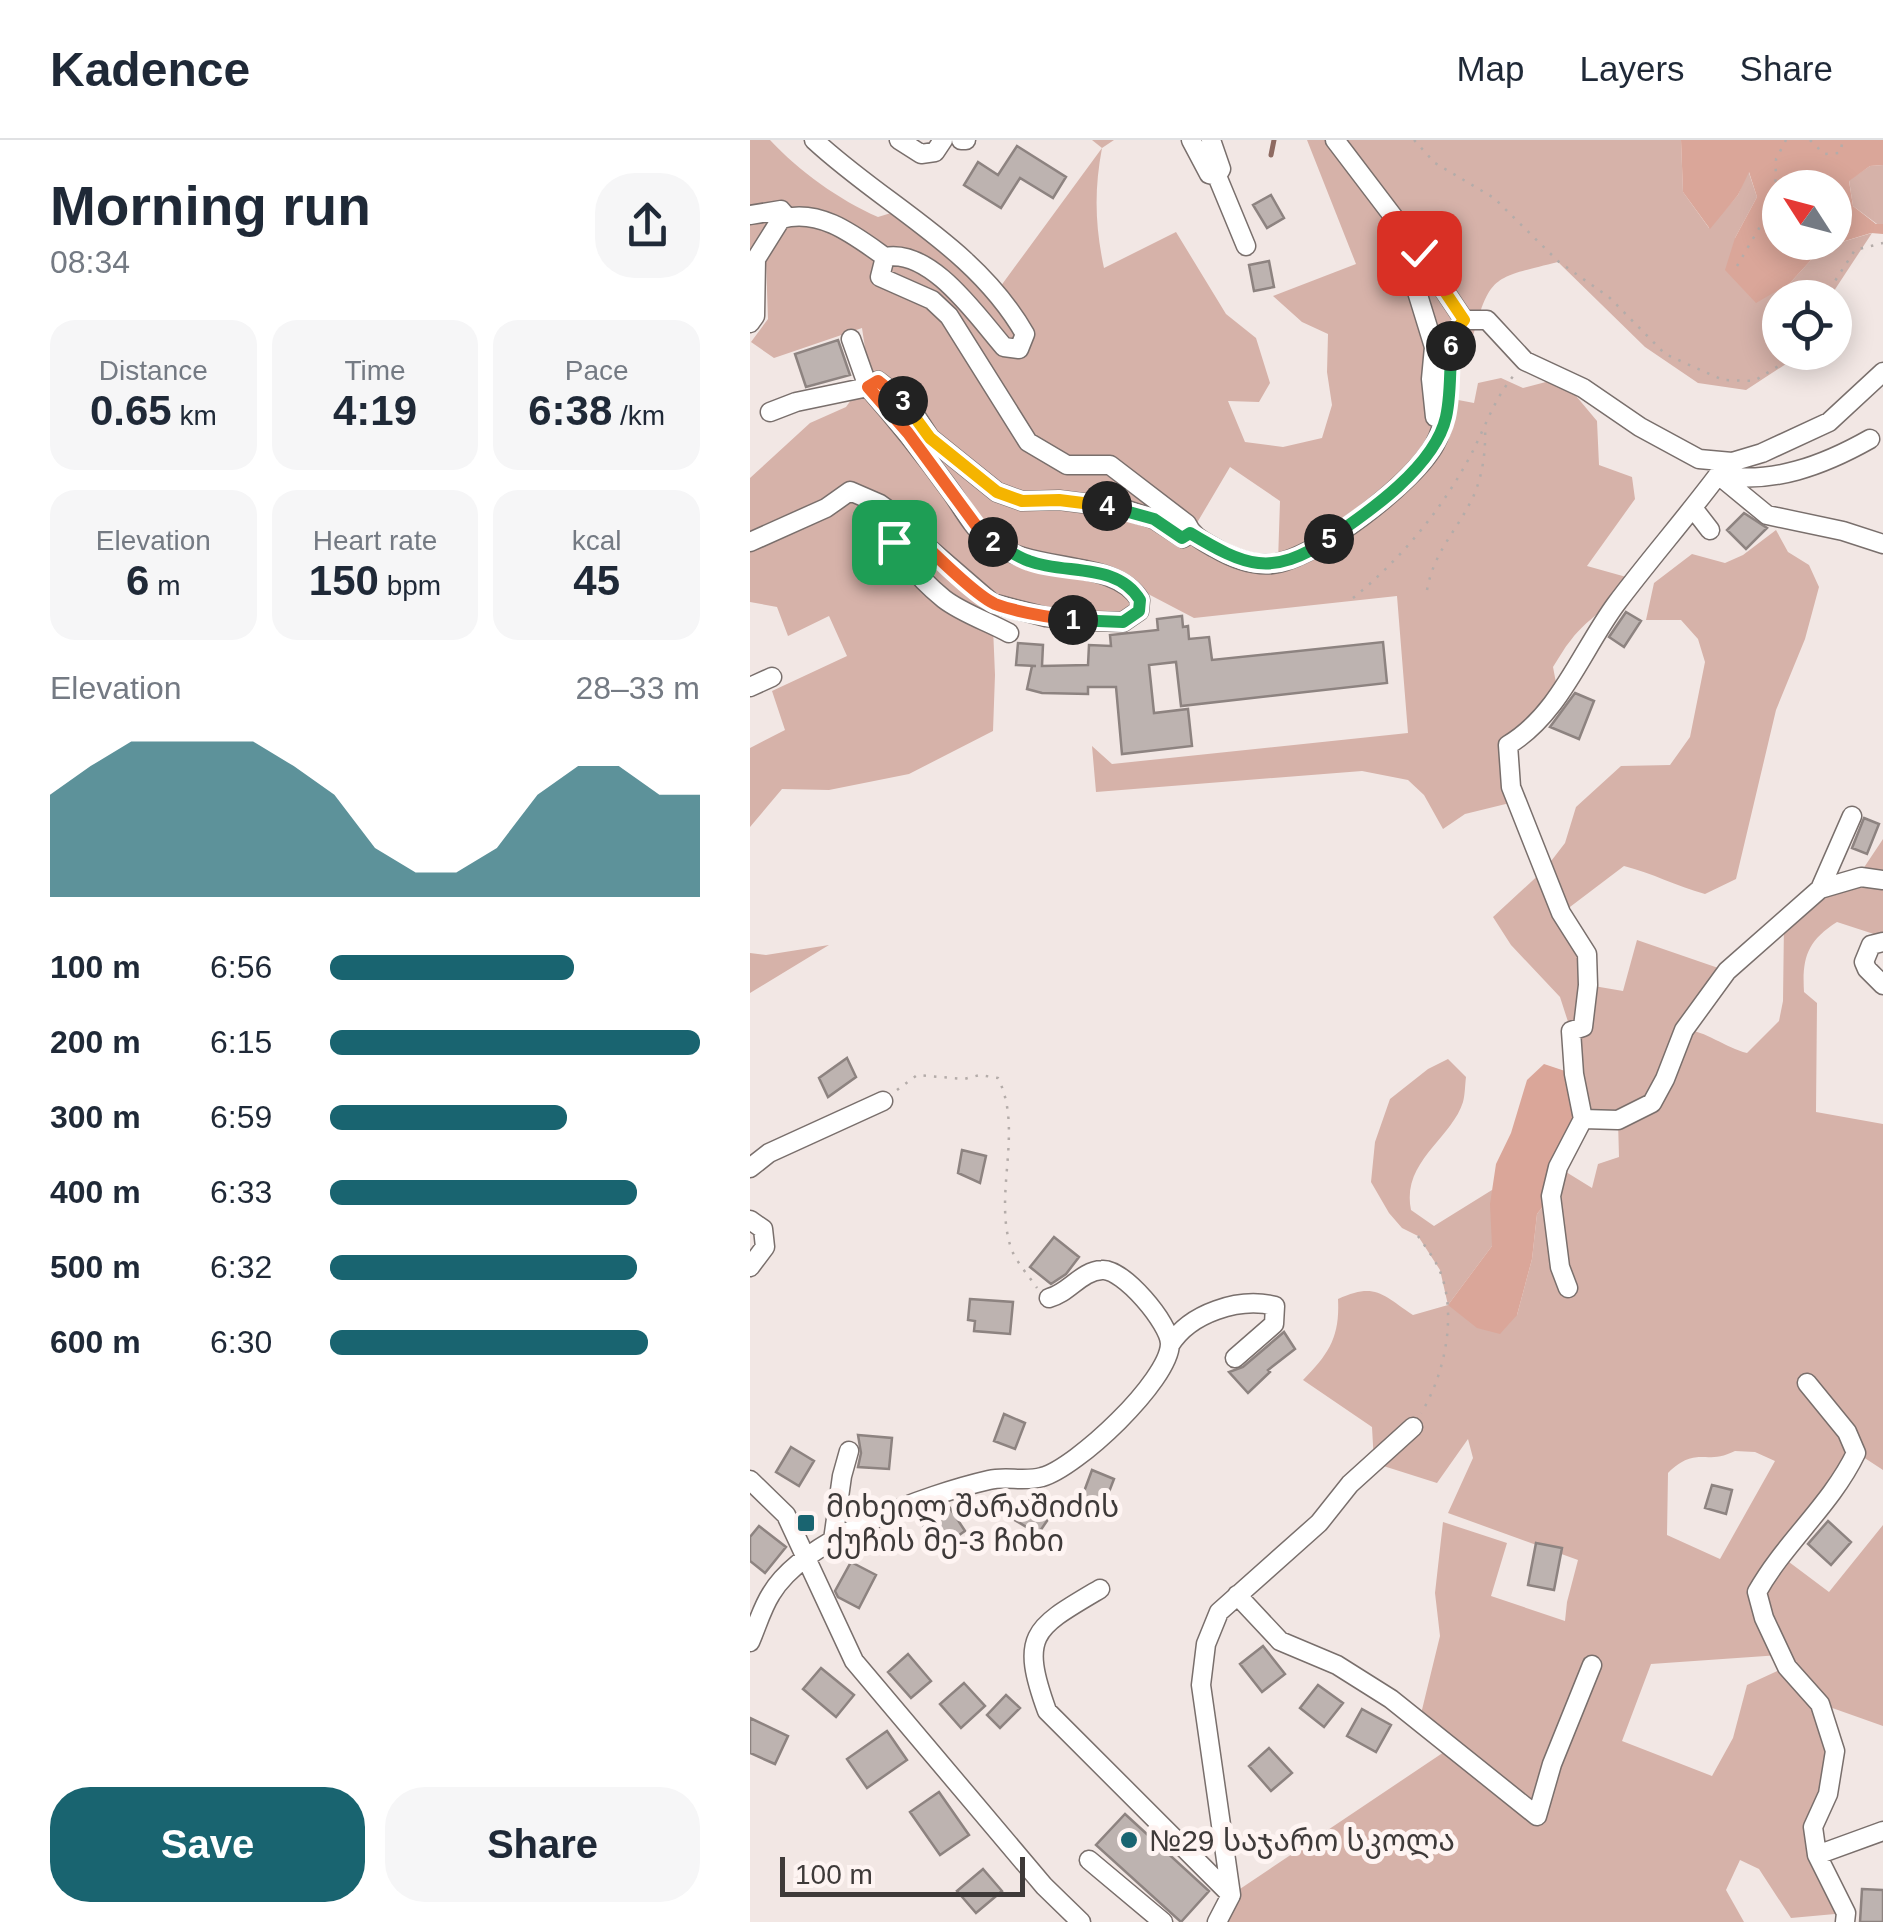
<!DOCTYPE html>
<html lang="en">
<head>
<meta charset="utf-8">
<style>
	:root { --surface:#fff; --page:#f6f6f7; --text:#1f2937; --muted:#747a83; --line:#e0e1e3; --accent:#196470 }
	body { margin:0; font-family:Helvetica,"Noto Sans Georgian",sans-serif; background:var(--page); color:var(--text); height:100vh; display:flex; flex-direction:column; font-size:38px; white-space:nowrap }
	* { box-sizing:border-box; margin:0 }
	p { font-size:32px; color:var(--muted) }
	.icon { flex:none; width:55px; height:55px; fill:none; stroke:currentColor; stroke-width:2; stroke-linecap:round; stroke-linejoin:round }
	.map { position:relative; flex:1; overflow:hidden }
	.details { display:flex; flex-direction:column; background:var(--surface); width:750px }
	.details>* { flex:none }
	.needle { width:65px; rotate:306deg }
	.fabs { position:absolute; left:1012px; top:30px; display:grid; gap:20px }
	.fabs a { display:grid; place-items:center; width:90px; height:90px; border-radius:50%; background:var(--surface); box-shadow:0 5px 25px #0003; font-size:50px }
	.scale { position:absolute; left:30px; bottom:25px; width:245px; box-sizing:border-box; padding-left:10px; border:5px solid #3e3a39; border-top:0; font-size:28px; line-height:35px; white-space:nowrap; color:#3e3a39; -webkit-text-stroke:8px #fef4f2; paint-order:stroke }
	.pin { position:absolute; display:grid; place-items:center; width:85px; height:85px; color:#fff; margin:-42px; border-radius:20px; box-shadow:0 5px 15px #0006 }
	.km { position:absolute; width:50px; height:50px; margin:-25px; border-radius:50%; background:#222; color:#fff; font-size:28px; line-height:50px; text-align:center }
	.round { display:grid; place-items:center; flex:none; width:105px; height:105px; border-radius:40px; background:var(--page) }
	.head { display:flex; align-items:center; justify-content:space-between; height:170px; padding:0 50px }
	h1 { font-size:55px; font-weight:800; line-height:75px }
	.metrics { display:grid; grid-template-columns:repeat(3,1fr); gap:15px; height:170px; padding:10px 50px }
	.metrics div { display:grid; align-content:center; border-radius:25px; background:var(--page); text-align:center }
	.metrics b { font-size:42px; font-weight:800 }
	.metrics small { font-size:28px; font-weight:400 }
	.metrics p { font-size:28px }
	.chart { height:280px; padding:20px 50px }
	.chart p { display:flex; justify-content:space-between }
	.chart svg { width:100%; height:180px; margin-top:10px; fill:var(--accent); opacity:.7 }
	.primary-button { display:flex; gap:20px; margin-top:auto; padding:20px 50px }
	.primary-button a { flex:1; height:115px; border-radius:40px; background:var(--accent); color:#fff; font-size:40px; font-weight:800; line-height:115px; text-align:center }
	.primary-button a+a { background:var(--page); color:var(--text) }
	ul { padding:0 50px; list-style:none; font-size:32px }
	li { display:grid; grid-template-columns:160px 120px 1fr; align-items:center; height:75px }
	li i { height:25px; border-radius:12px; background:var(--accent) }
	header { display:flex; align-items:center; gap:60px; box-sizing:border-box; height:140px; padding:0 50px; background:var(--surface); border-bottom:2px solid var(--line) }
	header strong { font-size:48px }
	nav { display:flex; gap:55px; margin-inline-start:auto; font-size:35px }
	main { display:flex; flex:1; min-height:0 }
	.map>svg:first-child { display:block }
	.green { fill:#d6b2a9; fill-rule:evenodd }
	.forest { fill:#daa699; fill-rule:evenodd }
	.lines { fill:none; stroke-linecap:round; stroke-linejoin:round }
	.stream { stroke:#8e6a61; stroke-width:5 }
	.building { fill:#bdb3b0; stroke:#8d8380; stroke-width:2.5 }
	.minor-casing { stroke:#796f6c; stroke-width:21 }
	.path { stroke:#b4aca9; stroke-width:2.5; stroke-dasharray:2.5 8; stroke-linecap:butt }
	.minor { stroke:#fff; stroke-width:18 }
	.split-1-casing { stroke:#fff; stroke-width:20 }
	.split-2-casing { stroke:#fff; stroke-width:20 }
	.split-3-casing { stroke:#fff; stroke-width:20 }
	.split-4-casing { stroke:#fff; stroke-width:20 }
	.split-5-casing { stroke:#fff; stroke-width:20 }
	.split-6-casing { stroke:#fff; stroke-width:20 }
	.split-7-casing { stroke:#fff; stroke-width:20 }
	.split-1 { stroke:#f0652b; stroke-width:12 }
	.split-2 { stroke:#22a559; stroke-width:12 }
	.split-3 { stroke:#f0652b; stroke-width:12 }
	.split-4 { stroke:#f5b400; stroke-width:12 }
	.split-5 { stroke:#22a559; stroke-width:12 }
	.split-6 { stroke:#22a559; stroke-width:12 }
	.split-7 { stroke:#f5b400; stroke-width:12 }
	.poi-dot { fill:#196470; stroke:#fef4f2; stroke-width:4 }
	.labels { text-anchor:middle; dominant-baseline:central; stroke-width:10; stroke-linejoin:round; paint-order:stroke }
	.poi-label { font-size:30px; fill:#3e3a39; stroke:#fef4f2; text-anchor:start }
</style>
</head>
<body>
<header>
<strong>Kadence</strong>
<nav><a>Map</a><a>Layers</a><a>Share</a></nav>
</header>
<main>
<section class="details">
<div class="head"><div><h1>Morning run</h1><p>08:34</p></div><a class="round"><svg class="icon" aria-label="share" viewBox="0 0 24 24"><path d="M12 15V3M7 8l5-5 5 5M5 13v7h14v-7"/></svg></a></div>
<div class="metrics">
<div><p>Distance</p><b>0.65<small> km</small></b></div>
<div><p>Time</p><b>4:19</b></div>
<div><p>Pace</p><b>6:38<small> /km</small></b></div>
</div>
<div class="metrics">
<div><p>Elevation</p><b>6<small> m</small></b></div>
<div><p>Heart rate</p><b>150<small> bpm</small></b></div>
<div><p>kcal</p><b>45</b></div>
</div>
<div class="chart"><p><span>Elevation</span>28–33 m</p>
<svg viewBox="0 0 160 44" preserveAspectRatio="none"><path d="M0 44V19L10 12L20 6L30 6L40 6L50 6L60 12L70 19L80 32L90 38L100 38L110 32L120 19L130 12L140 12L150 19L160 19V44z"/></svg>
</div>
<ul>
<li><b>100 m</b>6:56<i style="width:66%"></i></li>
<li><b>200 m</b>6:15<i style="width:100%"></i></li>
<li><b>300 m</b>6:59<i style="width:64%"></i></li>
<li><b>400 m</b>6:33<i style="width:83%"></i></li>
<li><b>500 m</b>6:32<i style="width:83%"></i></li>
<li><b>600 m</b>6:30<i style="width:86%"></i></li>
</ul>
<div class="primary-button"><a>Save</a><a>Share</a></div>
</section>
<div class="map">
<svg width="1133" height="1782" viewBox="0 0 1133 1782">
	<rect width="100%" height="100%" fill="#f2e7e4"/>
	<path class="green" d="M0 0H20C49 31 89 60 128 77L154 69 245 154 352 8 342 0H364L352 8C344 50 345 86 354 128L426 92 476 174 506 198 520 243 509 262 478 261 495 302 533 307 572 298 582 265 577 232 578 194 552 182 523 156 606 124 557 0H931L933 52 959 88 988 55 998 30 1007 57 985 98 1040 143 1072 108 1122 93 1080 157 1030 158V212L1045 213 1039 222 996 250 948 243 895 207 808 122C740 139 740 135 721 204L710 199 713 182 691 206 682 255 724 263 728 243 751 238 773 248 811 238 847 281 849 325 882 337 885 359 837 426 887 440C867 462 839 476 821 500 814 508 809 518 803 527L808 553 758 605 768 661 715 674 693 689 674 655 658 640 612 631 346 652 342 606 362 624 658 593 647 456 444 478 381 445 384 450 381 479 242 463 245 535 243 591 159 634 79 650 32 649 0 687V608L35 590 22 551 97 516 79 476 38 496 27 467 0 462V338L60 283 96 267 119 235 112 188 24 218 1 202 18 179 16 122 0 116ZM480 327 530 361 528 422 477 418 441 393Z
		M1133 25V84H1127L1103 66 1099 40 1120 26Z
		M1026 390 1038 412 1059 425 1069 447 1055 499 1026 570 986 739 955 754C926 746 902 733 874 726L812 773 837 814 838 845 873 851 887 800 977 831 936 890C954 890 976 908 997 913L1029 881 1033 861 1034 783 1111 732 1133 699V797L1087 782C1057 801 1052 818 1054 852L1067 863 1066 972 1133 984V1330L1107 1313 1031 1416 1079 1452 1133 1385V1586L1071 1564 1085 1611 1063 1688 1096 1773 1041 1778 1009 1729 990 1720 976 1750 994 1782H467L481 1755 700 1608 669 1582 690 1496 685 1453 693 1382 757 1403 741 1456 815 1481 817 1462 828 1420 698 1373 723 1318 718 1299 687 1343 624 1323 622 1287 553 1240C579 1214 590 1197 588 1159 625 1142 632 1154 663 1175L698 1165 690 1130 668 1096 652 1088 639 1073 621 1042 625 1002 640 959 678 929 698 919 716 937C715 945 715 955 713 962 702 998 651 1022 661 1070L684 1086 742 1050V1106L698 1165 767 1175 782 1119 787 1074 801 1056 808 1027 842 1048 848 1024 869 1017 868 981 833 979 821 891 810 857 761 805 743 777 795 729 815 703 826 667 871 626 920 625 940 597 955 522 948 499 931 480H896L904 443 942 414 975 423 993 415ZM985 1311 1005 1312 1025 1321 970 1419 917 1395 918 1333C947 1305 955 1326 985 1311ZM1031 1515 1036 1527 997 1545 983 1598 962 1636 872 1601 901 1524Z
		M79 805 0 853V813L16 815Z"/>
	<path class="forest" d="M931 0H1133V25L1120 26 1099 41 1103 66 1126 84H1133V94L1121 93 1072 108 1040 143 1006 163 975 130 985 98 1007 57 999 32 988 55 960 89 933 52ZM1030 48H1085V102H1030Z
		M794 924 824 934 833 979 801 1056 787 1074 782 1119 767 1175 750 1194 727 1188 698 1165 742 1106 740 1064 746 1024 761 993 777 940Z"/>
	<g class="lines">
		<path class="stream" d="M521 15 524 0"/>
	</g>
	<path class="building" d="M267 6 316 37 303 58 270 38 251 68 214 45 228 22 248 35Z
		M521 55 534 78 517 88 503 65Z
		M519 121 524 147 504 151 499 125Z
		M88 200 100 235 56 247 45 214Z
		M994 373 1017 388 996 409 977 390Z
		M876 472 891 481 874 507 859 497Z
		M432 476 433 487 438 486 439 499 459 497 462 520 633 502 637 543 431 566 426 522 399 525 404 573 438 569 442 606 372 614 366 547H338V554L292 553 277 549 282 526H286L266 525 268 503 293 505 292 526 338 525 339 505 361 506 360 495 408 490 407 479Z
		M825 553 844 561 829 599 800 587Z
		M1114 678 1129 684 1117 714 1102 708Z
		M97 918 106 937 78 957 69 938Z
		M212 1010 236 1016 230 1043 208 1033Z
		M304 1097 329 1117 316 1134 301 1144 280 1127Z
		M220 1159 263 1162 260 1194 224 1191 225 1181 218 1180Z
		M534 1192 545 1209 518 1230 520 1232 498 1253 479 1232 493 1227Z
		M254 1274 275 1283 265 1309 244 1301Z
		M108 1295 142 1298 139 1329 108 1327 111 1313Z
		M41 1307 64 1321 49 1346 26 1332Z
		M342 1330 364 1339 354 1365 332 1357Z
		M962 1345 982 1350 976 1374 955 1368Z
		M276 1359 301 1375 288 1394 263 1379Z
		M200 1368 215 1391 189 1409 173 1385Z
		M1078 1381 1101 1402 1081 1425 1058 1404Z
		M9 1386 36 1407 15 1433 0 1421V1397Z
		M786 1403 812 1408 804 1450 778 1445Z
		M101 1422 126 1435 109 1468 88 1457 85 1451Z
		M513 1506 535 1534 512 1552 490 1524Z
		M158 1514 181 1541 161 1558 138 1532Z
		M71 1528 104 1555 86 1577 53 1549Z
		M214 1543 235 1566 211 1588 190 1564Z
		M568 1545 593 1563 574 1587 550 1568Z
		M256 1555 270 1568 250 1588 237 1575Z
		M612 1569 641 1585 626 1612 597 1596Z
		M0 1578 38 1596 25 1624 0 1613Z
		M137 1591 157 1620 117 1648 97 1619Z
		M519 1608 542 1633 521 1651 499 1626Z
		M189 1652 219 1695 190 1715 160 1672Z
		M375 1674 459 1751 431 1782 346 1705Z
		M233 1729 252 1751 226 1773 207 1751Z
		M1112 1749 1133 1750V1782H1110Z"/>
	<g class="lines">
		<g class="minor-casing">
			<path id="minor" d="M64 0C135 66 225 107 275 194L269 209 254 207C227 176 181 108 135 117L130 137 182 160 199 176 278 302 317 325H360L437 384C442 396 453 401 465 408 482 418 501 426 522 424 566 419 665 342 685 304 706 265 687 214 714 180
				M149 0 171 14 185 12 193 0
				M211 0H216
				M441 0 459 34 467 36 471 29 461 0
				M585 0 658 96 714 180
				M467 36 496 106
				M0 75 31 70 37 77
				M669 113 664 142 684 207 681 239 685 277
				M714 180H737L775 221 833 248 890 287 949 319 982 322 1012 313 1079 282 1133 232
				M0 183 5 176 6 119 31 79C70 68 104 95 135 117
				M20 272 46 262 118 247 101 199
				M972 338 1017 375 1093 391 1133 404
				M943 368 960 390
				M144 374C133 402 173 442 194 459 212 473 239 482 259 493
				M0 402 76 368 100 351 130 364 144 374 175 405 242 463 296 477 342 481 373 482 389 471 390 460C364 417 280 435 237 399 222 387 211 365 200 350 174 314 147 280 118 247L128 241 158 264 180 298 247 352 272 361 309 360 371 368 404 379 433 398 440 393
				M0 547 22 537
				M1070 749 1102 676
				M1133 802 1121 805 1114 822 1117 829 1133 845
				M833 979 868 980 902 963 915 939 934 890 977 831 1070 749 1111 737 1133 740
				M0 1028 19 1013 133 961
				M0 1080 13 1089 15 1107 0 1127
				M818 1148 810 1127 801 1056 808 1027 833 979 824 934 821 891 833 887 838 845 837 814 811 773 761 647 758 605C809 575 832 510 866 464 899 420 935 379 968 335 1022 345 1074 325 1120 299
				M420 1205C440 1173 489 1157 525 1166L524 1184 485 1218
				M1057 1243 1097 1292 1106 1313C1081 1365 1035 1402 1007 1452L1014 1478 1037 1527 1070 1564 1085 1611 1078 1654 1063 1687 1067 1715 1096 1773 1095 1782
				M0 1340 36 1375 104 1521 294 1746 331 1782
				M83 1400 92 1336 99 1311
				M350 1449C284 1488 269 1494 297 1571L481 1755
				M487 1455 530 1501 587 1525 641 1559 787 1676 802 1624 842 1525
				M0 1502C7 1486 12 1468 21 1454 54 1398 178 1354 239 1340 256 1336 275 1342 292 1337 326 1328 419 1241 420 1204 420 1184 373 1128 352 1130 331 1131 319 1153 299 1158
				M1067 1715 1133 1691
				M339 1720 413 1782
				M467 1782 481 1755 451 1545 456 1504 469 1472 569 1383 600 1344 663 1287"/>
		</g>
		<path class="path" d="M664 0 685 23 744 58 809 122 859 157 915 214 973 240 1004 241 1030 225 1038 212
			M1060 0 1074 14 1090 13 1093 0
			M987 126 1025 61 1026 19 1036 0
			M1074 158 1105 110 1133 103
			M677 450C684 411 707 391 723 357 733 335 736 310 735 286
			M603 458C648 422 689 373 717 322 734 292 742 261 765 234
			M147 950 167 935 214 939 230 935 248 938C274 990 243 1053 261 1108 266 1122 279 1136 287 1148
			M668 1096C675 1106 684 1118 689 1129 708 1172 695 1235 671 1273"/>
		<use href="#minor" class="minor"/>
	</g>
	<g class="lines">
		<g class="split-1-casing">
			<path id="split-1" d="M144 402 140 384 144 374C164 394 222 454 245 464 269 473 298 477 323 480"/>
		</g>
		<g class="split-2-casing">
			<path id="split-2" d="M243 402C255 408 267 417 279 421 316 435 367 422 390 460L389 471 373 482 323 480"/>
		</g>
		<g class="split-3-casing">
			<path id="split-3" d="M153 261 128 241 118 247 158 293 236 399 243 402"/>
		</g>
		<g class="split-4-casing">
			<path id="split-4" d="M153 261 180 298 247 352 272 361 309 360 357 366"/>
		</g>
		<g class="split-5-casing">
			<path id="split-5" d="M357 366 404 379 432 398 440 393C495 426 521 438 579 399"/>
		</g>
		<g class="split-6-casing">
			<path id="split-6" d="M579 399C619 372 685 326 696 277 701 255 700 229 701 206"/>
		</g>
		<g class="split-7-casing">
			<path id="split-7" d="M669 113 714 180 702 195 701 206"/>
		</g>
		<use href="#split-1" class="split-1"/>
		<use href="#split-2" class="split-2"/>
		<use href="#split-3" class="split-3"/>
		<use href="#split-4" class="split-4"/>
		<use href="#split-5" class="split-5"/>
		<use href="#split-6" class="split-6"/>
		<use href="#split-7" class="split-7"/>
	</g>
	<g class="poi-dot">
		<rect x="46" y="1373" width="20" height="20" rx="5"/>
		<circle cx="379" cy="1700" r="10"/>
	</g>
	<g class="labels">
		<g class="poi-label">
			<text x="76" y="1366">მიხეილ შარაშიძის<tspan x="76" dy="34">ქუჩის მე-3 ჩიხი</tspan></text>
			<text x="399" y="1700">№29 საჯარო სკოლა</text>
		</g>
	</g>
</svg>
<div class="fabs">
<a><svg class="needle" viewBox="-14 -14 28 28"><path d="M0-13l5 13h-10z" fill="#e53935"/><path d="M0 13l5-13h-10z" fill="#747a83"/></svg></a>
<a><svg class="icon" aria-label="locate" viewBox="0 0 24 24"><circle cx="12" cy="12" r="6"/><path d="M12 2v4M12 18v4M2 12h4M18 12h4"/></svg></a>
</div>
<div class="scale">100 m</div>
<div class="pin" style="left:144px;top:402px;background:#1e9e55"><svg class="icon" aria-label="arrive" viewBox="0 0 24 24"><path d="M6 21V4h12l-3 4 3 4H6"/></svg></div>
<div class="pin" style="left:669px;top:113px;background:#d93025"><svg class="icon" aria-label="check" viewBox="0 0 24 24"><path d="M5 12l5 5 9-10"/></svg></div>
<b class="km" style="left:323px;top:480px">1</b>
<b class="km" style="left:243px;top:402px">2</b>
<b class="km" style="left:153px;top:261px">3</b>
<b class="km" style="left:357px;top:366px">4</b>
<b class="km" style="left:579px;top:399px">5</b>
<b class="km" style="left:701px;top:206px">6</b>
</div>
</main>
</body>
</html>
